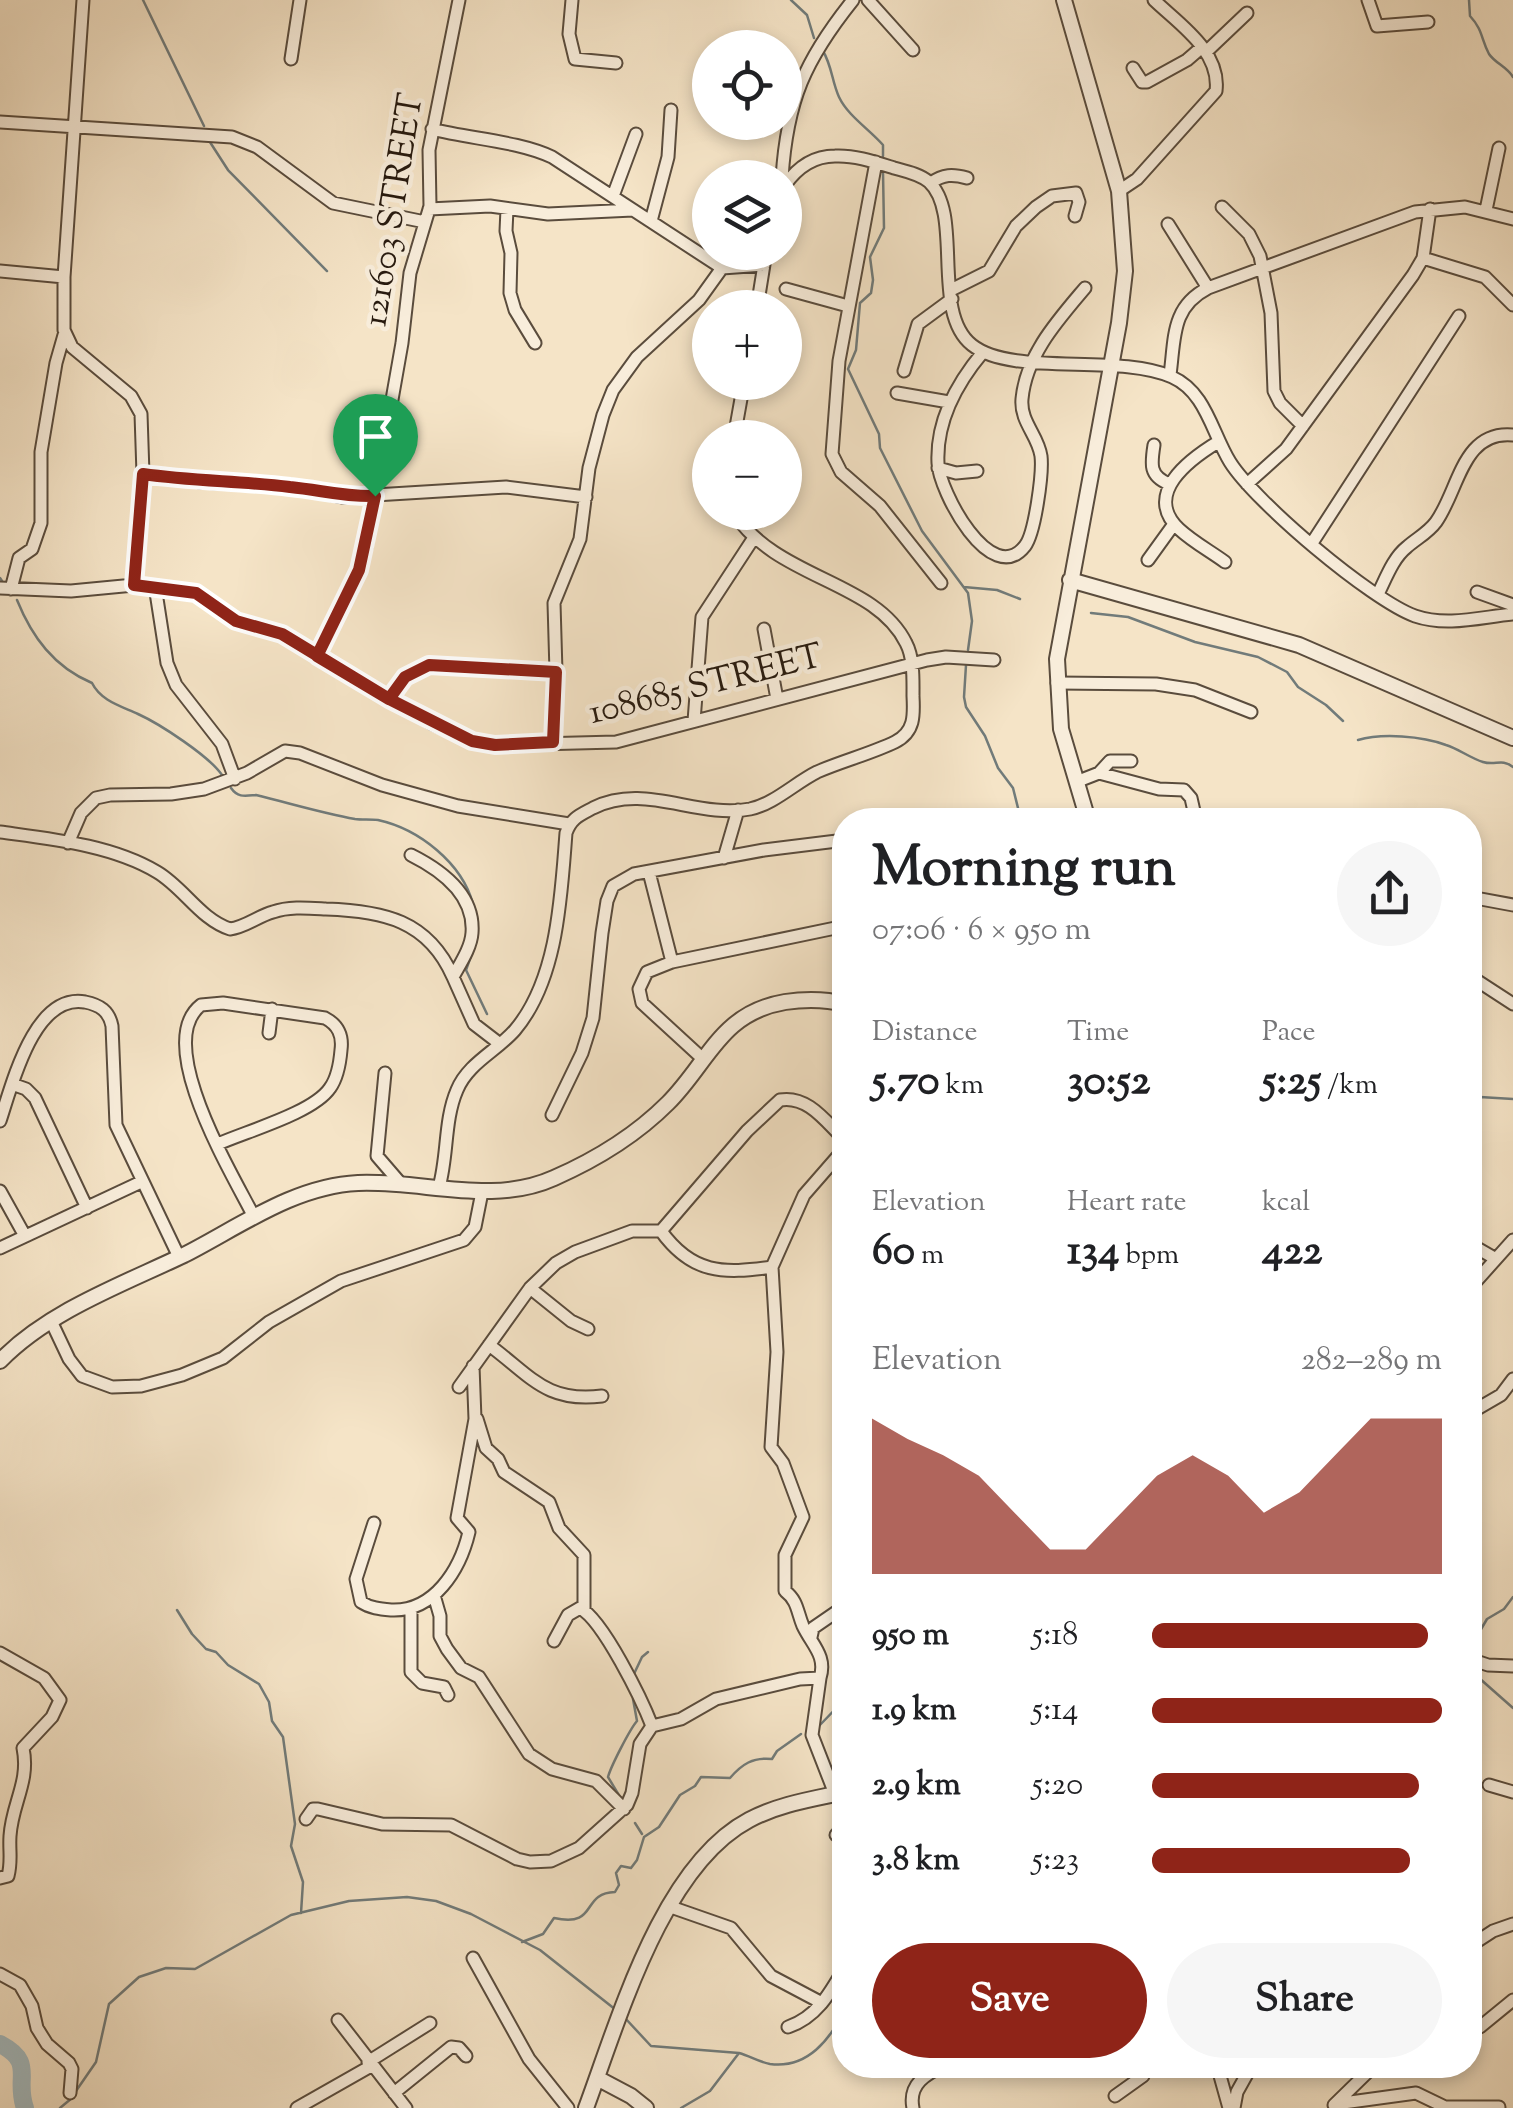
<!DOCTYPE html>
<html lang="en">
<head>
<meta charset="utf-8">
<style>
	:root { --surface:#fff; --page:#f6f6f6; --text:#202124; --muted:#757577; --accent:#8f2418 }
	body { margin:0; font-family:"Sorts Mill Goudy",serif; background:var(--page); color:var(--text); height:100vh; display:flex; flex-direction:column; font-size:38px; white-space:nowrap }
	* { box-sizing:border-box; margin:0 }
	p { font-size:32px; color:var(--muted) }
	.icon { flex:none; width:55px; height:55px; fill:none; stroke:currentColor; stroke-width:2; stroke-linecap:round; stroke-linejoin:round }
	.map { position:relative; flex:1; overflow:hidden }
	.drawer { position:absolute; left:832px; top:808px; width:650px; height:1270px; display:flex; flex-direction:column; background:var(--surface); border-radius:40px; box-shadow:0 5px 15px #0003 }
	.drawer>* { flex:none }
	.buttons { position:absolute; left:692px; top:30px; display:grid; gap:20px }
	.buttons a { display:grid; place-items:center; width:110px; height:110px; border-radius:50%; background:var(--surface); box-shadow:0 5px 15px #0003; font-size:50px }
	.pin { position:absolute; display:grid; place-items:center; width:85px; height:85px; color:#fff; margin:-102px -42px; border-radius:50% 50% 50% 0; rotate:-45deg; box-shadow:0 0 10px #0007 }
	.pin .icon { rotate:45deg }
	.round { display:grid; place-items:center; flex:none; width:105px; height:105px; border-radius:52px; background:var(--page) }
	.head { display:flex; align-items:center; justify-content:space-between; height:170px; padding:0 40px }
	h1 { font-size:55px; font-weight:700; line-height:75px }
	.figures { display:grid; grid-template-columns:repeat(3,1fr); gap:15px; height:170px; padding:10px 40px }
	.figures div { display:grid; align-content:center }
	.figures b { font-size:42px; font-weight:700 }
	.figures small { font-size:28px; font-weight:400 }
	.figures p { font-size:28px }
	.chart { height:280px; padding:20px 40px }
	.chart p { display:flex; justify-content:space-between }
	.chart svg { width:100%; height:180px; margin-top:10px; fill:var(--accent); opacity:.7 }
	.button { display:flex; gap:20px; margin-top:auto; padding:20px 40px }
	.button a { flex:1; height:115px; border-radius:60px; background:var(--accent); color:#fff; font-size:40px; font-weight:700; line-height:115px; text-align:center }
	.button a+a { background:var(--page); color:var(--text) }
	ul { padding:0 40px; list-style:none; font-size:32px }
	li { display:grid; grid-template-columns:160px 120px 1fr; align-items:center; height:75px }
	li i { height:25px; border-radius:12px; background:var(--accent) }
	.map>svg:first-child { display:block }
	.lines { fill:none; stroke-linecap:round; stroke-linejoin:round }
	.stream { stroke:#717b7a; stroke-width:2.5 }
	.river { stroke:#a3bbc1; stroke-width:18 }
	.minor-casing { stroke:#5a4c3d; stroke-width:15 }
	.tertiary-casing { stroke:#5a4c3d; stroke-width:18 }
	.minor { stroke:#f8eddb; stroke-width:11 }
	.tertiary { stroke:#f8eddb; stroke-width:14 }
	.route-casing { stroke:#fff; stroke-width:20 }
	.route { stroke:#8f2418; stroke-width:12 }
	.labels { text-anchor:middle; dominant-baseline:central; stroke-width:9; stroke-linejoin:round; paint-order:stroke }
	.street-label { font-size:35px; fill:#271a0f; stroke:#f8eddb }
</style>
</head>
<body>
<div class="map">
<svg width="1513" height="2108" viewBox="0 0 1513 2108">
	<rect width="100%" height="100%" fill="#f5e4c7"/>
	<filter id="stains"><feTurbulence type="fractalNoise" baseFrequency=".002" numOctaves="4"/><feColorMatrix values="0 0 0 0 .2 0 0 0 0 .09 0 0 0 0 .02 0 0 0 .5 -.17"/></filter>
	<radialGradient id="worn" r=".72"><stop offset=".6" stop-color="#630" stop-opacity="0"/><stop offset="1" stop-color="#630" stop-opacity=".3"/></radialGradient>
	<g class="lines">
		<path class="stream" d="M143 0 204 126
			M791 0 807 15 814 38
			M1469 0 1470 16C1483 30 1481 39 1489 54 1495 63 1507 67 1513 77
			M823 51C832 66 832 82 839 97 848 116 869 129 883 145V156
			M208 139 228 170 327 271
			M883 172 884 228 870 257 873 280 871 293 860 303 856 350 848 369 879 434 880 448 922 531 968 593 972 621 968 650
			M0 578 2 581
			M964 587 997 590 1020 599
			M17 600C32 637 54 667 92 683 101 701 121 706 138 714 160 724 209 756 222 775
			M1091 613 1128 617 1195 642 1258 657 1287 672 1298 687 1326 705 1343 721
			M966 665 964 697 966 707 985 736 998 768 1013 788 1021 820
			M1358 740C1382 733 1422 736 1446 745 1459 749 1470 758 1483 762 1496 766 1501 758 1513 767
			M231 788C238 798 245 796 256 795 289 803 322 813 355 819 362 820 370 819 378 820 419 829 462 863 473 904
			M471 956 466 970 487 1014
			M1470 1102 1480 1097 1513 1099
			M177 1610 192 1634 206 1649 216 1652 228 1665 259 1684 269 1702 272 1721 283 1737 295 1824 291 1846 303 1882 301 1913
			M1470 1648 1487 1619 1504 1609 1513 1597
			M1470 1670 1513 1708
			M633 1676 642 1657 648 1652
			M819 1726 845 1699
			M620 1797 608 1777C611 1766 630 1729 637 1721L633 1699
			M635 1823 642 1834
			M522 1942 543 1934 554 1918C599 1928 580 1893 615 1892L619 1885 616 1873 621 1866 631 1868 637 1860 644 1837 659 1827 680 1795 695 1786 701 1777 730 1778C742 1764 753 1757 772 1759L777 1751 801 1734
			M625 2018 651 2046 739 2053 710 2091 681 2108
			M739 2053C750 2056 759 2062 770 2064 808 2069 830 2039 845 2010
			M76 2091 96 2062 109 2004 139 1977 166 1968 195 1969 291 1915 349 1901 407 1897 436 1901 471 1914 540 1950 616 2010
			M60 2108 72 2098"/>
		<path class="river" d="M0 2044C36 2063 14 2077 25 2108"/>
		<g class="minor-casing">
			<path id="minor" d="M83 0 64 277V330L72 347 131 396 141 414 143 474 134 585
				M572 0 569 34 575 59 616 63
				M868 0 913 50
				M1368 0 1377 26 1428 22
				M1206 52 1247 13
				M291 59 300 0
				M1133 68 1142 82H1147L1187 60 1202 47
				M0 122 232 137 257 147 333 203 425 222
				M432 129C470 139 518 141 552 157L722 268
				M876 162 839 361 832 454 841 472 880 506 941 583
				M782 178C787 100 805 60 853 0
				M931 183C943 174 953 174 967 178
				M785 185C797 168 813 156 835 156 855 155 875 162 894 168 905 171 920 174 929 182 964 214 930 312 972 345 1012 377 1118 353 1172 377 1206 392 1212 433 1230 462 1255 502 1371 600 1415 616 1447 627 1481 617 1513 614
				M1119 191 1137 179 1216 91C1221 51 1179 24 1154 0
				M613 196 636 134
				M1222 207 1249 234 1260 256 1271 313 1274 391 1280 403 1303 426
				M429 209 490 206 548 214 633 210
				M507 209 506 231 511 253 510 293 515 310 535 343
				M1486 210 1499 148
				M651 221 668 157 671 110
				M1168 224 1208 288
				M1423 258 1485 277 1513 305
				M0 271 64 277
				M786 289 848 306
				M951 290 989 271 1016 226 1036 207 1052 196 1076 193 1079 202 1075 216
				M757 308 766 252
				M983 352C957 383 936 421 938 463 939 491 991 589 1025 546 1035 533 1043 473 1041 456 1038 435 1020 422 1022 399 1026 355 1058 320 1085 288
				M904 371 918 324 952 299
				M1170 375C1175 338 1171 307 1208 288L1415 212 1465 207 1513 219
				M897 393 949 402
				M734 438 744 382
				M1218 442C1190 459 1142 494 1179 529 1193 542 1210 551 1225 562
				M1154 445C1151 464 1149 476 1169 484
				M938 468 956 473 977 471
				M143 474 201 482 295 487 342 497 506 487 586 497
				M1247 484 1286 449 1413 275 1423 258 1430 209
				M1312 543 1459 316
				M1148 560 1174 524
				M155 586 167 663 176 685 222 744 235 779
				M0 588 71 591 134 585 186 590 204 598 235 621 281 634 433 724 471 741 495 745 616 742 927 660 946 657 994 660
				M11 589 19 558 32 549 41 523V452L56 363 64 335
				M1477 592 1513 605
				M1378 594C1386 578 1393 558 1407 547 1417 538 1428 533 1436 522 1459 490 1462 430 1513 435
				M764 629 777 699
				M317 656 351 591 366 547 402 343 410 273 430 206 429 150 459 0
				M1057 683 1156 684 1195 690 1251 712
				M389 699 405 677 429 665 556 672
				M694 721 702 617 753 539
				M553 743 556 672 554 603 580 539 589 468 603 415 613 390 637 357 699 300 722 268 764 265
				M1099 773 1110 761H1131
				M1076 782 1099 773 1159 789 1184 790 1191 798 1196 820
				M0 832C51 839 112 845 157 872 184 888 200 919 230 929 246 927 258 916 273 912 289 906 309 908 326 909 383 911 428 920 453 977
				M68 843 81 813 96 798 110 795 171 794 204 789 247 773 285 751 300 753 382 785 458 806 569 824
				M411 855C441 870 475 894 472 933 471 948 460 964 453 977L474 1024 500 1044
				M724 858 738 810
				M649 872 672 962
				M1470 897 1513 905
				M1470 976 1513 1004
				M269 1033 272 1009
				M703 1059 642 1003 639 989 647 972 672 962 845 926
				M385 1073 377 1156 402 1185
				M12 1084 26 1089 35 1098 87 1208
				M552 1115 582 1053 593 1018 602 933 607 901 613 886 634 874 764 850 845 840
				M0 1121C12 1085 34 993 85 1002 100 1005 109 1011 112 1026L116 1125 179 1257
				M218 1144C247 1131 313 1113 330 1088 338 1077 340 1062 341 1050 343 1035 338 1025 325 1018L223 1003 201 1005C152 1043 233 1175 254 1217
				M439 1187C448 1156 444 1120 457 1090 468 1063 497 1051 515 1030 558 979 561 896 566 833 571 818 580 815 593 808 645 782 696 819 750 809 774 804 795 783 817 772 842 761 870 754 895 742 915 732 914 715 913 696 913 680 914 658 906 643 875 580 777 580 733 512
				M0 1191 25 1236
				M661 1231 747 1131 780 1100C808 1095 826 1122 845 1140
				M661 1231C692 1274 723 1274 772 1267
				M1470 1244 1496 1259
				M0 1248 141 1182
				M530 1288 571 1321 588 1329
				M1470 1288 1513 1240
				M51 1321 69 1359 82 1376 112 1387 141 1386 182 1375 223 1358 269 1322 341 1281 464 1240 475 1227 482 1192
				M489 1345C531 1376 546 1403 602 1396
				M459 1387 530 1288 556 1263 575 1252 632 1231H661
				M1470 1413 1501 1395 1513 1379
				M477 1419 486 1448 498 1459 504 1472 549 1502 559 1528 584 1555V1609
				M374 1523 356 1579 361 1602C370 1608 380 1609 391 1610 434 1612 460 1570 469 1532L457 1518 475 1419 473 1366
				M434 1595 440 1616V1636L447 1649 461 1668 479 1677 529 1754 552 1769 596 1781 624 1809
				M411 1608V1672L422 1683 444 1687 448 1695
				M811 1637 813 1628 845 1606
				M554 1641 568 1615 580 1608C603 1620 642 1700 652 1726
				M0 1653 44 1678 60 1700 52 1717 23 1748C30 1782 12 1803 10 1836 9 1851 12 1861 8 1876L0 1878
				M1470 1659 1488 1665 1513 1666
				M820 1678C827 1656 812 1645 803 1626 797 1612 798 1601 785 1591V1555L803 1517 783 1463 771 1447 777 1352 772 1267 804 1195 845 1148
				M652 1726 681 1719 716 1699 800 1679 820 1678 812 1735 835 1794
				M1489 1785 1513 1792
				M306 1819 313 1809H318L382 1824 451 1825 517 1859 530 1862 551 1861 579 1848 627 1805 632 1793 640 1744 652 1726
				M845 1825 836 1835 845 1840
				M668 1906 731 1928 771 1976 822 2003
				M1470 1946 1493 1931 1513 1924
				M473 1958 529 2059 568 2108
				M0 1974 20 1985 32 2006 37 2028 47 2044 69 2063 72 2069 70 2093
				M338 2020 406 2108
				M788 2027C817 2017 830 1993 845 1967
				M1480 2027 1513 2000
				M368 2062 430 2023
				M1217 2065 1229 2108
				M394 2093 451 2047 459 2048 466 2056
				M1115 2096 1143 2076 1146 2065
				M1336 2104 1416 2093 1445 2107H1499
				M1334 2105 1375 2065
				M297 2108 371 2066
				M913 2108C908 2084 926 2074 945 2065
				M1234 2108 1237 2092 1252 2065"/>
		</g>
		<g class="tertiary-casing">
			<path id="tertiary" d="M1064 0 1119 191 1125 271 1119 323 1057 659 1061 729 1088 820
				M1070 580 1299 645 1513 738
				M0 1361C49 1311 121 1285 184 1255 239 1227 294 1186 358 1183 423 1180 492 1206 554 1178 595 1160 636 1135 668 1103 709 1062 720 1013 785 1002 805 999 825 999 845 1004
				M597 2078 631 2096 646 2108
				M586 2108C619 2019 662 1866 749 1820 779 1804 813 1799 845 1792"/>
		</g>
		<use href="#minor" class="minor"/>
		<use href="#tertiary" class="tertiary"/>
	</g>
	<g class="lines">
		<g class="route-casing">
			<path id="route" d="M375 496C344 497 321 490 290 487 241 481 192 481 143 474L134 585 196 593 236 621 282 634 389 699 472 741 495 745 553 742 556 672 429 665 405 677 389 699 317 656 359 570 375 496"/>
		</g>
		<use href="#route" class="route"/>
	</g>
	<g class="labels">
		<g class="street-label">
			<text transform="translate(395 210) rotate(-81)">121603 STREET</text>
			<text transform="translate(706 686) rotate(-14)">108685 STREET</text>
		</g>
	</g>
	<rect width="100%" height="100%" filter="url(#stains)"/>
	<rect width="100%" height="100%" fill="url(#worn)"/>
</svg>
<div class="buttons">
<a><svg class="icon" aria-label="locate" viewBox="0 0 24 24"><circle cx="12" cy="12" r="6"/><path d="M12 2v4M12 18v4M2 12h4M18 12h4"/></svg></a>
<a><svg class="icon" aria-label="layers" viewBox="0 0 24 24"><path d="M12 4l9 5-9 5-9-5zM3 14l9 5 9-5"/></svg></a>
<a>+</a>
<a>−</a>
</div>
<div class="pin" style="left:375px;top:496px;background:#1e9e55"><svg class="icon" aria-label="arrive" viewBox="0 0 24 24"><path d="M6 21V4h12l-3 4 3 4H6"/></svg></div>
<section class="drawer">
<div class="head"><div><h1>Morning run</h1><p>07:06 · 6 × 950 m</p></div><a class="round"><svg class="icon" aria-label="share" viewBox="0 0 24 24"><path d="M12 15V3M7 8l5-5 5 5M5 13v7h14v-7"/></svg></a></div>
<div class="figures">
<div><p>Distance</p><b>5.70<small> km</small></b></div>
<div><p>Time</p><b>30:52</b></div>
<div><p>Pace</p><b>5:25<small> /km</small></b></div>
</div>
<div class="figures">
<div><p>Elevation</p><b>60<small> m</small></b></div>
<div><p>Heart rate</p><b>134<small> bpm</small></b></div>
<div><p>kcal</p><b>422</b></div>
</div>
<div class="chart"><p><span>Elevation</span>282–289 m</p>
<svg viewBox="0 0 160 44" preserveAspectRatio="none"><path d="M0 44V6L10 11L20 15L30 20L40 29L50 38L60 38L70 29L80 20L90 15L100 20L110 29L120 24L130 15L140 6L150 6L160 6V44z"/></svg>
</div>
<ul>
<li><b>950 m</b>5:18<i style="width:95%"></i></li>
<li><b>1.9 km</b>5:14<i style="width:100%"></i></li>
<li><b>2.9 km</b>5:20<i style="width:92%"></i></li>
<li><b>3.8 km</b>5:23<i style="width:89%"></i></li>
</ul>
<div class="button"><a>Save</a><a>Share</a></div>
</section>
</div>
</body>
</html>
